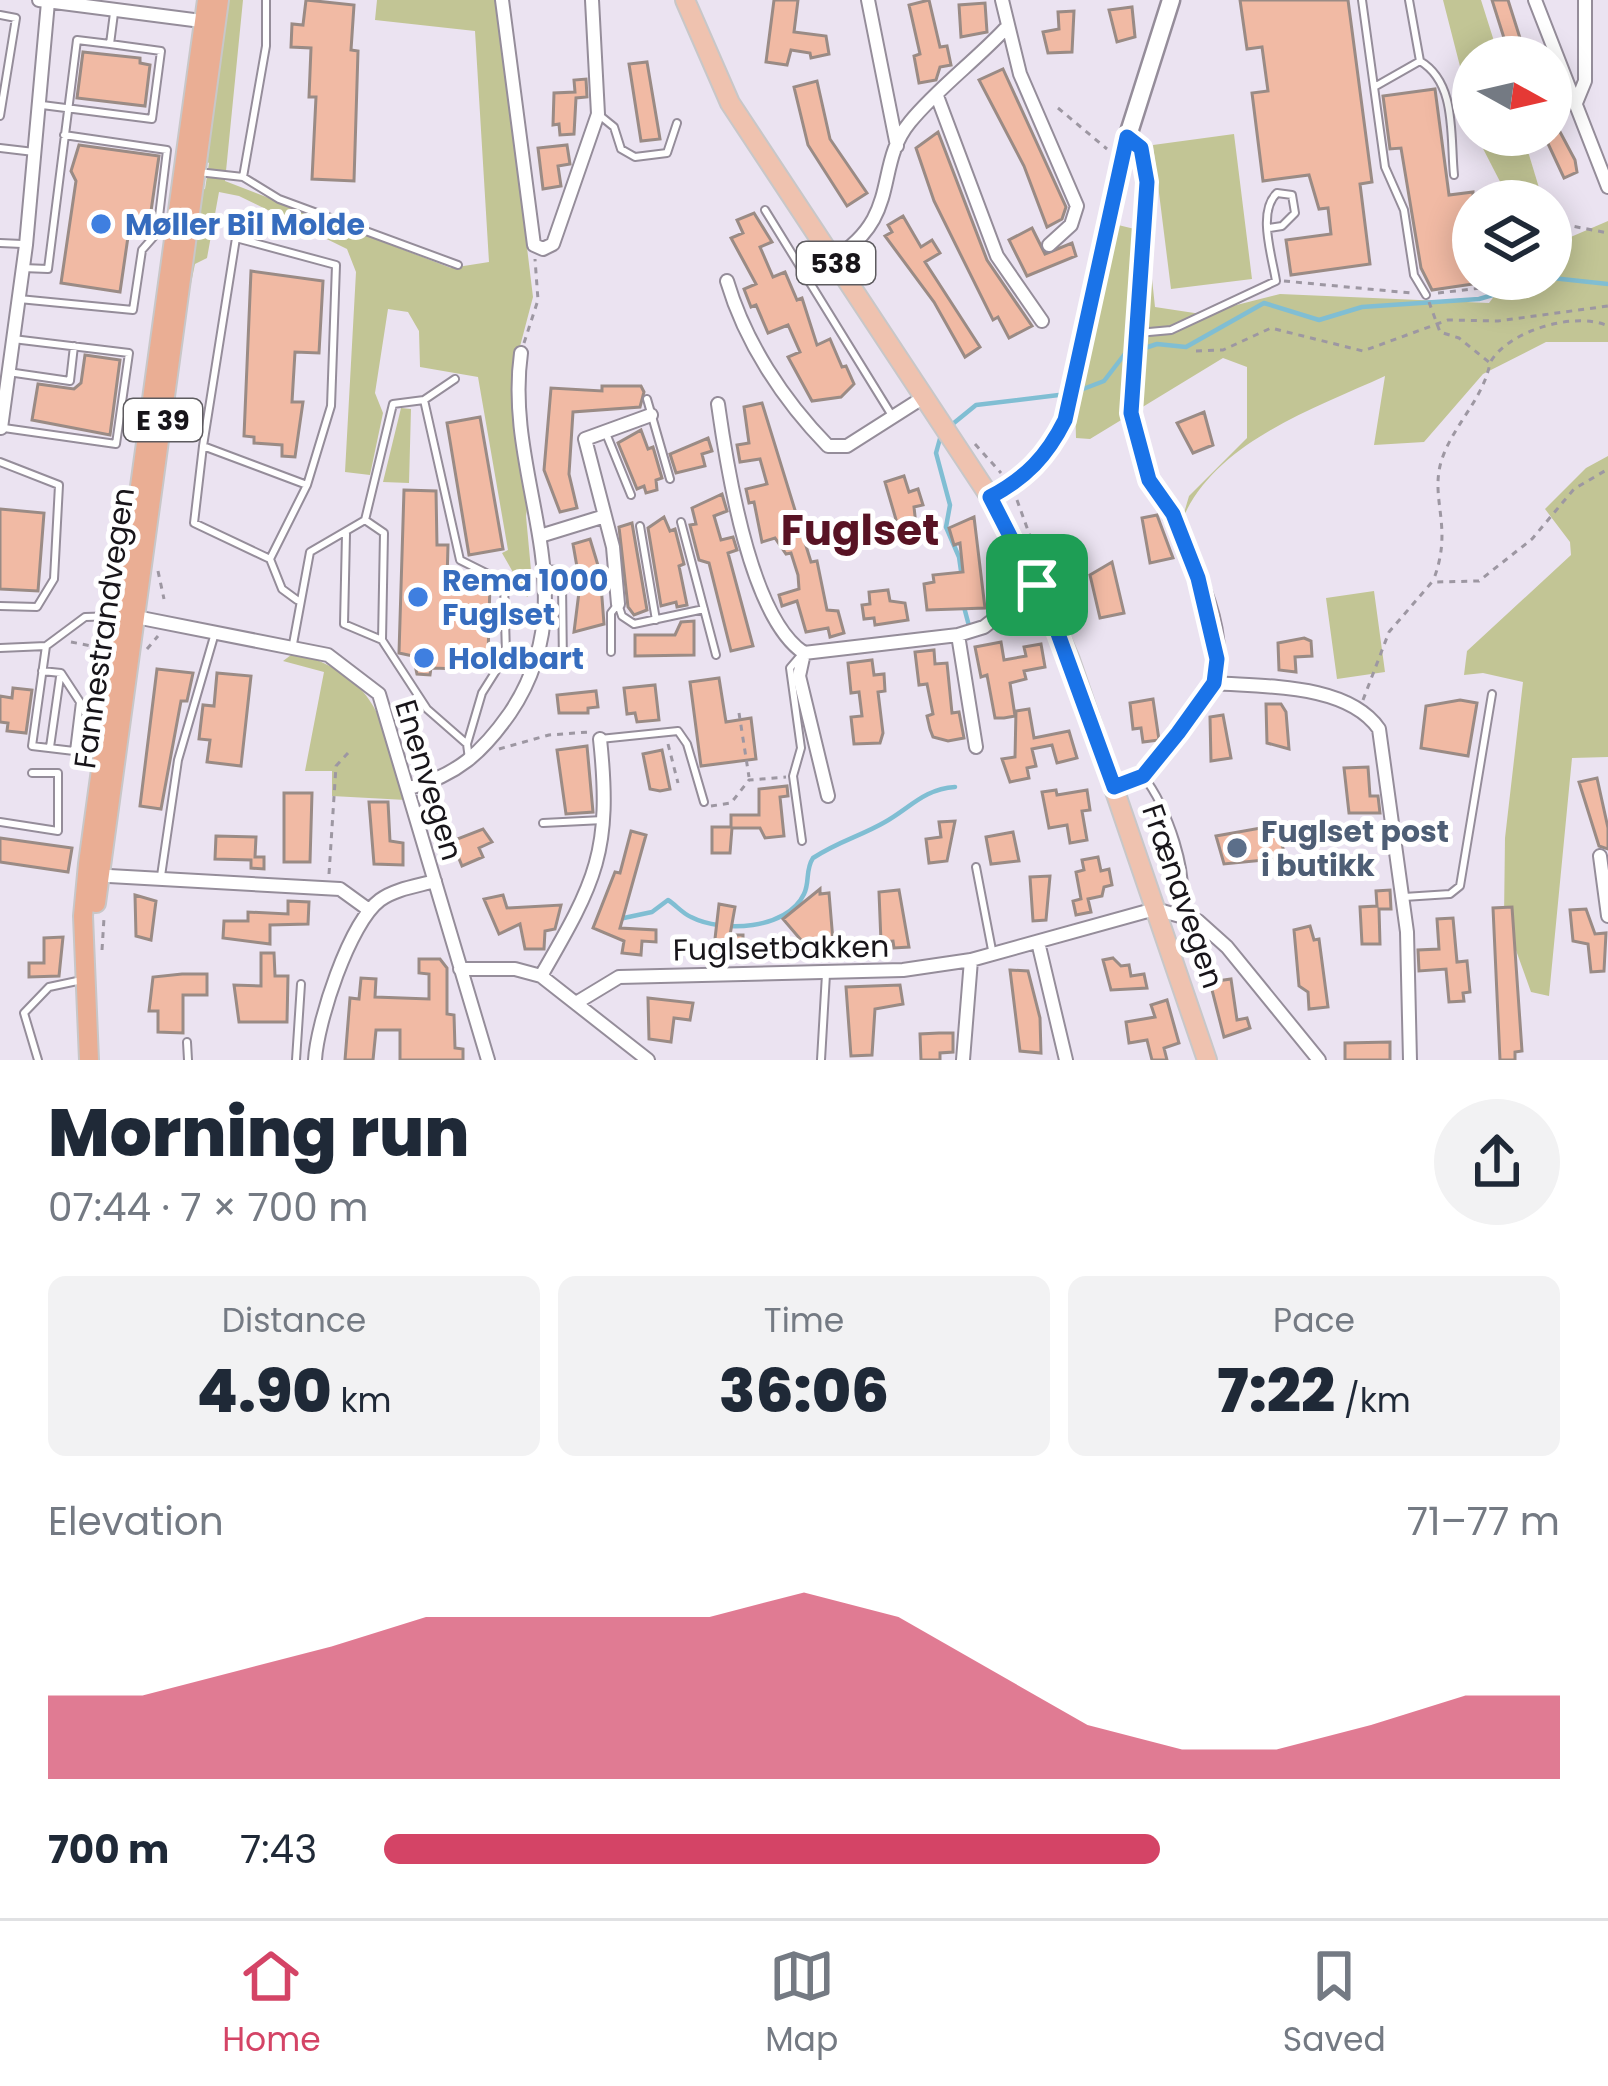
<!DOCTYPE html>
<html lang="en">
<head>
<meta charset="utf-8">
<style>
	:root { --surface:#fff; --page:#f2f2f3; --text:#1f2937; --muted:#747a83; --line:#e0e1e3; --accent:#d44466 }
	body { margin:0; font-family:Poppins,sans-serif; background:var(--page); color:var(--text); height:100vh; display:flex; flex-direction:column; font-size:45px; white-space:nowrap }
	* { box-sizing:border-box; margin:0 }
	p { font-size:39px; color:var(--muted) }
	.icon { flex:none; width:66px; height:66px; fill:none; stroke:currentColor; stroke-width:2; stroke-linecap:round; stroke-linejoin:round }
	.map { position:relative; height:1060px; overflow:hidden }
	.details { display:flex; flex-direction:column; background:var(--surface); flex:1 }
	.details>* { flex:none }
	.needle { width:78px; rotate:98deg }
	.buttons { position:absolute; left:1452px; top:36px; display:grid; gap:24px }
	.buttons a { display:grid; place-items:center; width:120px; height:120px; border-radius:50%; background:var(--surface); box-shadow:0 6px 30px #0003; font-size:60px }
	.pin { position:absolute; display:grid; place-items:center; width:102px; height:102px; color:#fff; margin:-51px; border-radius:24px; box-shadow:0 6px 18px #0006 }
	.round { display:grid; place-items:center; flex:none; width:126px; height:126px; border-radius:63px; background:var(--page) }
	.summary { display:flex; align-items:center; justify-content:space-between; height:204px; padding:0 48px }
	h1 { font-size:66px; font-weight:800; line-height:90px }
	.stats { display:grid; grid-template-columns:repeat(3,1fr); gap:18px; height:204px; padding:12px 48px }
	.stats div { display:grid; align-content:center; border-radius:18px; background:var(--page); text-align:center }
	.stats b { font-size:60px; font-weight:800 }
	.stats small { font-size:33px; font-weight:400 }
	.stats p { font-size:33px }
	.chart { height:336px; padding:24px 48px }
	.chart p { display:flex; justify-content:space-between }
	.chart svg { width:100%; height:216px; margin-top:12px; fill:var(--accent); opacity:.7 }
	ul { padding:0 48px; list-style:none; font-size:39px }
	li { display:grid; grid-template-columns:192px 144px 1fr; align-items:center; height:90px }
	li i { height:30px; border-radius:15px; background:var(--accent) }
	.tab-bar { display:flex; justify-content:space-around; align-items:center; height:168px; border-top:3px solid var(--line); background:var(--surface); font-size:33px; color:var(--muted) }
	.tab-bar a { display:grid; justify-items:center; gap:6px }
	.tab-bar .current { color:var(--accent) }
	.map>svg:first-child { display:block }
	.green { fill:#c2c595 }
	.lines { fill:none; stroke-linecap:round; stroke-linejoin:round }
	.stream { stroke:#80bed3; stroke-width:4.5 }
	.building { fill:#f1baa4; stroke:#9a8b85; stroke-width:3 }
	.service-casing { stroke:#958d9a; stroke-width:10 }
	.minor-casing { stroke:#958d9a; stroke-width:16 }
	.secondary-casing { stroke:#958d9a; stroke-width:21 }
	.primary-casing { stroke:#c8c7c8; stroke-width:22 }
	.trunk-casing { stroke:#c8c7c8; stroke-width:22 }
	.path { stroke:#9d97a2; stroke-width:3; stroke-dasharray:6 6; stroke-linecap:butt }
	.service { stroke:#fff; stroke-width:6 }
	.minor { stroke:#fff; stroke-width:12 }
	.secondary { stroke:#fff; stroke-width:16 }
	.primary { stroke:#efc2af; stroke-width:18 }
	.trunk { stroke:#eaae94; stroke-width:18 }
	.route-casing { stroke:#fff; stroke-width:24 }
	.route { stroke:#1a73e8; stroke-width:15 }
	.shop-dot { fill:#3f7fe0; stroke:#fff; stroke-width:4.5 }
	.service-dot { fill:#5c6f8a; stroke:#fff; stroke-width:4.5 }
	.labels { text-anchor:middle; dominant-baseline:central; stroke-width:10; stroke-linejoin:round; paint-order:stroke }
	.shield { fill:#fff; stroke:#5d5b5f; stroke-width:3 }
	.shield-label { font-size:27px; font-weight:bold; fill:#18151a }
	.shop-label { font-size:30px; font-weight:bold; fill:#366cbe; stroke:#fff; text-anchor:start }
	.street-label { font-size:30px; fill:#18151a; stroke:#fff }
	.service-label { font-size:30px; font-weight:bold; fill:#4e5e75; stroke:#fff; text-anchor:start }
	.district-label { font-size:42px; font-weight:bold; fill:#581324; stroke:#fff }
</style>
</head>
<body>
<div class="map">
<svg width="1608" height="1060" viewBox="0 0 1608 1060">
	<rect width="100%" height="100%" fill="#ebe3f1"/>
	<path class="green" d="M225 0H243L225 181 451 268 489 262 475 31 375 20 377 0H497L533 297 513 373 530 489 526 516 533 592 527 597 502 553 508 550 478 377 420 367 419 331 408 312 388 309 375 393 383 413 370 475 345 472 356 272 347 249 239 196 219 192 207 258 195 264 181 331 199 190 205 189 209 163 204 160Z
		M1443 0H1481L1499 57H1473V117Z
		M1234 134 1252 279 1171 289 1153 145Z
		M1476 135H1523L1543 201H1510Z
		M1551 216 1566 239 1608 221V342H1546L1483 374 1424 442 1374 445 1385 376C1313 409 1215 442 1182 520L1189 496 1247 438V367L1223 358 1090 439 1076 438 1074 366 1114 224 1147 232 1155 307 1201 314 1280 294 1489 303 1507 279H1551Z
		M401 408 411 409 409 483 383 482Z
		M1608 456V757L1572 758 1549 996 1531 992 1504 917 1505 838 1523 682 1483 673 1464 675 1467 651 1571 555 1570 542 1545 509 1586 468Z
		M1374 591 1385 672 1337 679 1326 598Z
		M295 652C383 680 380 721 406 800L332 796V771H305L324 672 283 661Z"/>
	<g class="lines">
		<path class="stream" d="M1078 391 1104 381 1124 355 1157 344 1186 347 1264 303 1319 320 1362 307 1479 299 1552 278 1608 284
			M949 427 976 405 1067 394
			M941 435 936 453 950 505 946 527 959 557 962 578
			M964 607 969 626
			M619 919 652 912 668 900C676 905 682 913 691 917 722 933 787 930 804 894 810 882 805 870 813 858 839 841 861 836 885 822 910 808 924 789 955 787"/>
	</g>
	<path class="building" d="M306 0 354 5 351 50 358 51 354 181 312 179 316 97H309L311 48 291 47 292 24 303 25Z
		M774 0H798L794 32 826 36 829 54 811 58 810 53 791 50 787 65 766 62Z
		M929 0 940 47 947 46 951 65 940 67 936 80 919 83 914 56 920 54 909 5Z
		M1240 0H1348L1372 182 1360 184 1370 264 1291 275 1286 240 1331 234 1328 208 1319 209 1309 175 1263 181 1252 93 1268 91 1262 47 1247 49Z
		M1492 0H1508L1526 57H1510Z
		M985 3 987 32 961 37 959 5Z
		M1132 7 1135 37 1117 42 1109 10Z
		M1074 11 1072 52 1048 53 1043 32 1059 29 1058 12Z
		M83 52 140 58V63L150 65 145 106 77 98Z
		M647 62 660 139 641 141 629 64Z
		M1003 69 1066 207 1062 219 1047 227 1024 166 979 80Z
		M586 79 587 97 576 98 574 134 560 135 559 124 553 125 554 93 575 92 574 80Z
		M817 81 830 139 867 193 847 206 808 145 794 87Z
		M1435 89 1449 195 1473 192V284L1432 290 1421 268 1401 148 1390 149 1383 96Z
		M1551 115 1575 160 1577 172 1564 178 1544 135H1551Z
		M938 132 987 260 1032 326 1009 338 998 317 993 320 934 201 916 148Z
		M79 145 159 156 148 232 129 230 120 292 61 283 76 181 71 171Z
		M567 145 570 164 558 166 561 186 543 189 538 148Z
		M754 213 772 242 760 247 773 277 785 272 797 300 802 298 817 345 830 339 842 367 846 366 854 384 841 397 812 401 788 357 800 352 788 325 768 333 756 305 751 307 744 289 756 284 731 238 743 233 737 220Z
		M903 216 921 247 932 240 940 253 925 262 980 347 965 357 934 302 885 236 892 232 888 225Z
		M1032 228 1045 254 1072 243 1076 256 1027 276 1009 240Z
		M251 271 323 281 319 353 295 352 292 402H303L295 457 282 456V445L254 443V437L244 436Z
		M85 355 120 360 110 435 32 420 38 384 74 389 81 383Z
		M602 386H641L644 392 640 407 573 412 569 474 577 508 560 512 544 470 551 388 602 391Z
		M762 403 811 562 817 561 827 610 838 611 844 633 830 637 828 628 806 632 797 601 782 606 779 595 799 589 798 575 791 553 786 554 775 538 762 542 754 502 749 503 746 489 767 484 760 459 740 462 737 445 749 443 744 407Z
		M1204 412 1213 445 1193 453 1177 423Z
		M480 417 503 549 469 555 447 423Z
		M641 430 648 449 653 447 662 478 656 480 657 490 646 493 644 486 637 489 618 443Z
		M708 438 712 451 702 454 705 466 676 473 670 454Z
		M904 476 909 492 918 489 923 505 914 507 918 543 904 547 885 482Z
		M404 490 436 491 437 545H448L447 581 490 583 488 657H471L463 662 462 669 431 668 430 675 417 674 413 656 399 653Z
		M722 494 727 511 714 516 721 540 733 537 737 550 728 553 753 646 731 651 709 563 699 560 690 525 696 524 692 508Z
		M0 509 44 513 38 591 0 589Z
		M1157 515 1173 558 1150 563 1142 518Z
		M664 517 670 531 675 529 684 564 679 566 687 605 677 607 676 602 661 606 648 528Z
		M974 517 985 608 927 610 924 584 934 582 933 575 963 572 960 543 954 545 949 528Z
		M632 523 647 610 634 615 628 607 619 527Z
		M590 539 600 572 604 624 574 632 580 584 573 544Z
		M1112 562 1124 613 1100 618 1090 575Z
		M888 590 890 601 905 603 908 620 875 625 874 618 864 619 862 605 870 604 869 592Z
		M694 621V655L635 656V635H675L681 622Z
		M1304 638 1311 641 1312 656 1295 657 1296 672 1279 670 1278 643Z
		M1001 642 1004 660 1026 656 1024 647 1041 644 1045 667 1024 671 1026 679 1010 683 1015 716 1004 718H995L987 675 981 677 975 647Z
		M934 650 935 664 947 663 952 713 959 712 964 738 948 741 933 737 930 729 927 716 933 714 927 684 919 685 915 652Z
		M872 660 874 675 884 674 885 691 878 692 883 733 880 743 854 744 851 717 862 716 859 692 851 693 848 663Z
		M157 669 193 673 187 701H181L161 809 140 806Z
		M217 673 251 676 241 766 207 762 210 740 199 739 203 705 214 706Z
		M719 678 726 722 751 718 756 759 701 766 690 682Z
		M655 685 659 720 637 722 635 713 627 714 624 688Z
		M13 688 32 690 26 733 7 731 8 723 0 722V696L12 698Z
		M596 691 598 707 588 708V713H559L557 695Z
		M1153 699 1159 740 1143 742 1141 728 1133 729 1130 703Z
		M1460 700 1477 703 1468 756 1421 748 1426 706Z
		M1266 704H1281L1286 712 1289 749 1267 743Z
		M1029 709 1034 738 1069 731 1077 758 1057 763 1052 745 1032 749 1036 766 1027 768 1029 778 1010 782 1002 759 1015 757 1016 711Z
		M1223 715 1231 758 1211 761 1210 717Z
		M587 746 593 812 566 814 557 750Z
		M662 750 670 789 660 791 650 789 643 754Z
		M1368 767 1370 796H1378L1380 813H1349L1344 768Z
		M1597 778 1608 828V849L1599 846 1579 782Z
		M787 786 788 796 780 797 784 836 765 838 760 828H732L730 853H712V827H731V815H759V789Z
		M1056 790 1057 795 1087 790 1090 810 1082 811 1087 840 1070 843 1067 825 1049 828 1042 792Z
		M284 793H312L310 862H284Z
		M369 802H388L390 841 403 843V865L374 864Z
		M955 821 947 861 929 863 926 839 941 837 939 822Z
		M1278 825 1285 858 1224 864 1216 836Z
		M483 829 492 842 479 848 483 857 462 866 452 841Z
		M631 831 646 835 620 928 656 930V942L642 941 641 955 622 953 624 941 593 928 615 872 620 873Z
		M1013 832 1019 861 991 864 986 837Z
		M216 836 256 837 255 857H264V869L251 868V860L215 859Z
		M0 838 72 848 68 872 0 862Z
		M1098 857 1101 871 1109 869 1112 885 1104 887 1102 896 1088 899 1091 912 1076 915 1073 901 1081 899 1076 872 1084 870 1082 860Z
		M1050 876 1046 920 1033 921 1030 877Z
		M820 889V894L829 893 834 953 791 957 790 941 801 940 783 919Z
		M899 890 909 947 894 948 893 941 881 942 879 892Z
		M1390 890 1391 909H1379L1380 944H1362L1360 907 1377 906 1376 891Z
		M135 895 156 901 151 940 136 936Z
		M503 895 507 908 561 905 555 929 545 931 544 949H525L520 924 499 934 484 899Z
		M288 901 309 902 308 924 270 925V944L223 938 224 921H248V912L288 914Z
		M719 904 735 907 730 935H743V955L713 956Z
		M1512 907 1522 1051 1515 1052V1060H1500L1493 908Z
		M1586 909 1595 934 1606 933 1604 971 1591 972 1588 944 1573 941 1570 910Z
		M1453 918 1457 962 1467 961 1470 992 1463 993 1464 1001 1449 1002 1446 969 1419 971 1418 950 1439 949 1437 919Z
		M1310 926 1314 940 1319 939 1328 1007 1309 1009 1308 992 1299 986 1294 930Z
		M63 937 59 976 29 977V963H44V938Z
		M261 953H274L275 976H288L287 1022H239L234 985 261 986Z
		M1113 958 1121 966 1129 965 1131 976 1144 974 1147 988 1111 990 1103 960Z
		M419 959H440L447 968V1014L454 1015 455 1048 463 1049V1060H400V1030H376L373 1060H345L350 998 359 999 361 978 376 979 375 997 429 999V974L419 973Z
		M1010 970 1028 971 1040 1018 1041 1053 1020 1051Z
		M182 974H207V995H183V1033L158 1032V1011H149L153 977Z
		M1231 979 1237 1020 1247 1018 1250 1028 1224 1037 1210 982Z
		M900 985 903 1004 875 1009 872 1055 851 1056 846 987Z
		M648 998 693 1003 690 1020 674 1018 671 1042 649 1039Z
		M1167 1000 1179 1043 1164 1048 1167 1060H1152L1147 1040 1129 1043 1126 1022 1155 1017 1151 1005Z
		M939 1033H953V1052L940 1053V1060H921L920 1034Z
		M1390 1042V1060H1345V1043Z"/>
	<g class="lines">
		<g class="service-casing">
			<path id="service" d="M1362 0 1385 167 1404 210 1414 275 1426 295
				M1409 0 1420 61C1457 83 1450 136 1454 175
				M0 15 16 18 0 116
				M1376 86 1420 61
				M42 105 152 119 161 51 110 44 114 13
				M598 114 614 127 621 149 635 157 667 153 677 123
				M1130 138 1147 162 1138 333 1171 330 1276 281C1272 256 1257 211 1277 193L1292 195 1295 213 1282 226 1269 228
				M0 148 34 152
				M198 172 243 177 279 199 458 265
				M243 177 266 46V0
				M765 210 891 414
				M0 243 22 244
				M23 268 48 269 77 40 110 44
				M19 299 133 310 142 250 157 233 167 150 64 135
				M8 372 70 381 74 346
				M647 399 670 479
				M424 400 455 379
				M4 428 116 444 129 353 13 339
				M605 431 631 495
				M203 446 236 238 336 265 331 406 307 485 270 559 194 523 203 446 307 485
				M0 462 59 485 54 579 37 607 0 606
				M365 520 384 533 382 640 427 709 467 744
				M681 522 716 655
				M640 526 656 620
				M346 534 344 624 382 640
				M270 559 282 589 297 600
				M544 569 557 570 562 583 563 666
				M618 604 622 616 634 624 704 609
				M293 644 310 552 365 520 393 404 424 400 460 560 504 582 506 655 482 693 467 744 469 759
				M0 648 46 646 85 617 118 616
				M611 652V613L618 604
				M802 654 790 668 801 748 793 776 802 841
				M42 671 61 673 80 702 74 751 32 746 46 646
				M600 739 678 731 687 744 704 802
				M50 747 60 677
				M1143 776C1167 805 1193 877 1181 914
				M0 822 58 831V773H32
				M543 823 603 820
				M976 867 992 950
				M161 876 178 760 215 633
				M1404 897 1450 894 1460 886 1492 694
				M187 1042 188 1060
				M38 1060 24 1013 49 987 82 980
				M296 1060 301 984
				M821 1060 826 974"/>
		</g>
		<g class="minor-casing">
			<path id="minor" d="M39 0 209 22
				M502 0 534 245 543 249 553 244 598 114 592 0
				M868 0 897 146
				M1002 0 1020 74 1077 206 1071 225 1049 245
				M1535 0 1608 187
				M937 96 997 256 1042 321
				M1576 103 1585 81V0
				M833 259C903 216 873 167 910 122 937 89 975 61 1005 29
				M727 281C745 342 783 400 828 446H847L924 397
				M718 404C727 468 750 617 804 653L958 635 984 627 1037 585
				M1 428 26 245 48 2
				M540 536 605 516
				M618 604 613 547 585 439 651 415
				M136 617 328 655 379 694 488 1060
				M958 635 976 747
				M804 653 799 676 828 796
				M1214 683C1263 687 1347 683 1379 729L1407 932 1410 1060
				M1114 787C1147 774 1162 754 1183 727 1193 713 1209 696 1214 680 1236 609 1160 515 1141 452
				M410 788C457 775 482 753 510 713 591 593 503 480 521 353
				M1600 856 1608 916
				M109 876 340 889 369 910
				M1038 942 1066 1060
				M460 969H515L541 976 648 1060
				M541 976C596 881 612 851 600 739
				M576 1003 619 977 903 970 971 960 1155 909 1198 921 1227 947 1319 1060
				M315 1060C317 1023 349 923 380 900 395 889 417 886 435 881
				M963 1060 971 960"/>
		</g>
		<g class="secondary-casing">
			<path id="secondary" d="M990 497C1026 478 1047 456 1065 420L1125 145 1171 0"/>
		</g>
		<g class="primary-casing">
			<path id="primary" d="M685 0 730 103 990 497 1037 585 1070 660 1207 1060"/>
		</g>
		<g class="trunk-casing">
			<path id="trunk" d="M96 903 219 0
				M89 1060 83 916 88 864 207 0"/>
		</g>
		<path class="path" d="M1058 108 1107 149
			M1551 222 1608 233
			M1284 281 1411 293
			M1438 293 1490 287 1505 279
			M1429 302 1440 332 1459 338 1490 363C1483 400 1452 426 1441 462 1430 501 1454 528 1433 581
			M524 343 538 300 535 259
			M1196 351 1223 350 1271 328 1363 351 1448 320 1498 321 1608 306
			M1491 361C1510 330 1576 311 1608 326
			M1137 438 1131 413 1137 341
			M975 444 1001 473
			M1017 500 1030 536
			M158 571 164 599
			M71 642 102 648
			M147 649 158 636
			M1363 700 1389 632 1432 582 1479 581 1532 539 1574 489 1608 469
			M739 713 749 777
			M668 744 678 783
			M499 749 549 735 589 732
			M711 806 731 803 749 780 786 777
			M329 874 336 766 348 753
			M102 950 104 918"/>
		<use href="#service" class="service"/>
		<use href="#minor" class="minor"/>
		<use href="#secondary" class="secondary"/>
		<use href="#primary" class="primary"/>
		<use href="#trunk" class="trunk"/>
	</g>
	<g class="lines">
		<g class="route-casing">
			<path id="route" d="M1127 137 1141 148 1147 182 1131 413 1149 480 1173 514 1198 578 1217 659 1214 683 1178 733 1143 776 1114 787 1053 620 990 497C1026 478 1047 456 1065 420Z"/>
		</g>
		<use href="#route" class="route"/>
	</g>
	<g class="shop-dot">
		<circle cx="101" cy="224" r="12"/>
		<circle cx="418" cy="597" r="12"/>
		<circle cx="424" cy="658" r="12"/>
	</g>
	<circle class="service-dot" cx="1237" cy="848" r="12"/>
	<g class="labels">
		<g class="shield">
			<rect x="797" y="242" width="78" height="42" rx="9"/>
			<rect x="124" y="399" width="78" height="42" rx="9"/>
		</g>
		<g class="shield-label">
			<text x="836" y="263">538</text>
			<text x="163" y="420">E 39</text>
		</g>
		<g class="shop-label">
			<text x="125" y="224">Møller Bil Molde</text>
			<text x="442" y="580">Rema 1000<tspan x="442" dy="34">Fuglset</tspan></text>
			<text x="448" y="658">Holdbart</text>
		</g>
		<g class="street-label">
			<text transform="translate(104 628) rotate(-82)">Fannestrandvegen</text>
			<text transform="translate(429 780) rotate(73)">Enenvegen</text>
			<text transform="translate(1183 896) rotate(71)">Frænavegen</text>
			<text transform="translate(781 948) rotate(-1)">Fuglsetbakken</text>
		</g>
		<g class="service-label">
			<text x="1261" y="831">Fuglset post<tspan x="1261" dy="34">i butikk</tspan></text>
		</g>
		<g class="district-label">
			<text x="860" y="530">Fuglset</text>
		</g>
	</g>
</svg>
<div class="buttons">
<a><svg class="needle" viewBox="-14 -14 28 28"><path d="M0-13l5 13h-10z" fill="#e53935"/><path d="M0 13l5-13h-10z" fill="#747a83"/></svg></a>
<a><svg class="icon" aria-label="layers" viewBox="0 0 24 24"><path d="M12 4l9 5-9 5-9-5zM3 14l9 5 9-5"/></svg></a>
</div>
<div class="pin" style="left:1037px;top:585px;background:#1e9e55"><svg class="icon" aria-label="arrive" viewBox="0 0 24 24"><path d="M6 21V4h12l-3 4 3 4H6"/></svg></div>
</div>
<section class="details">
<div class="summary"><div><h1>Morning run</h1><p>07:44 · 7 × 700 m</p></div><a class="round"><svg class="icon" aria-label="share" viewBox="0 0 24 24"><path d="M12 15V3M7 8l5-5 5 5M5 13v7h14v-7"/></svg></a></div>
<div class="stats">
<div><p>Distance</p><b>4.90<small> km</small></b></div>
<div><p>Time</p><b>36:06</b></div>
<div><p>Pace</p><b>7:22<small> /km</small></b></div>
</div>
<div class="chart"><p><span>Elevation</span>71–77 m</p>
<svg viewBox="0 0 160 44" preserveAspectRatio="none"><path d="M0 44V27L10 27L20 22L30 17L40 11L50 11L60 11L70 11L80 6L90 11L100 22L110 33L120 38L130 38L140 33L150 27L160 27V44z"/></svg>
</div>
<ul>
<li><b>700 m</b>7:43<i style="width:66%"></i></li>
</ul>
</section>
<nav class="tab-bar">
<a class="current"><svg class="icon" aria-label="home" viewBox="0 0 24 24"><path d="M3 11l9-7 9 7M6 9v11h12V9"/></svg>Home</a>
<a><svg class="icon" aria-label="map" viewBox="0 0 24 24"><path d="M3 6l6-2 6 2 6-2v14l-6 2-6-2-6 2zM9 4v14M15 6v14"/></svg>Map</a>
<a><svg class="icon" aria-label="saved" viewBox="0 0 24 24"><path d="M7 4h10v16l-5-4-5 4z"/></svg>Saved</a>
</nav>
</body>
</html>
